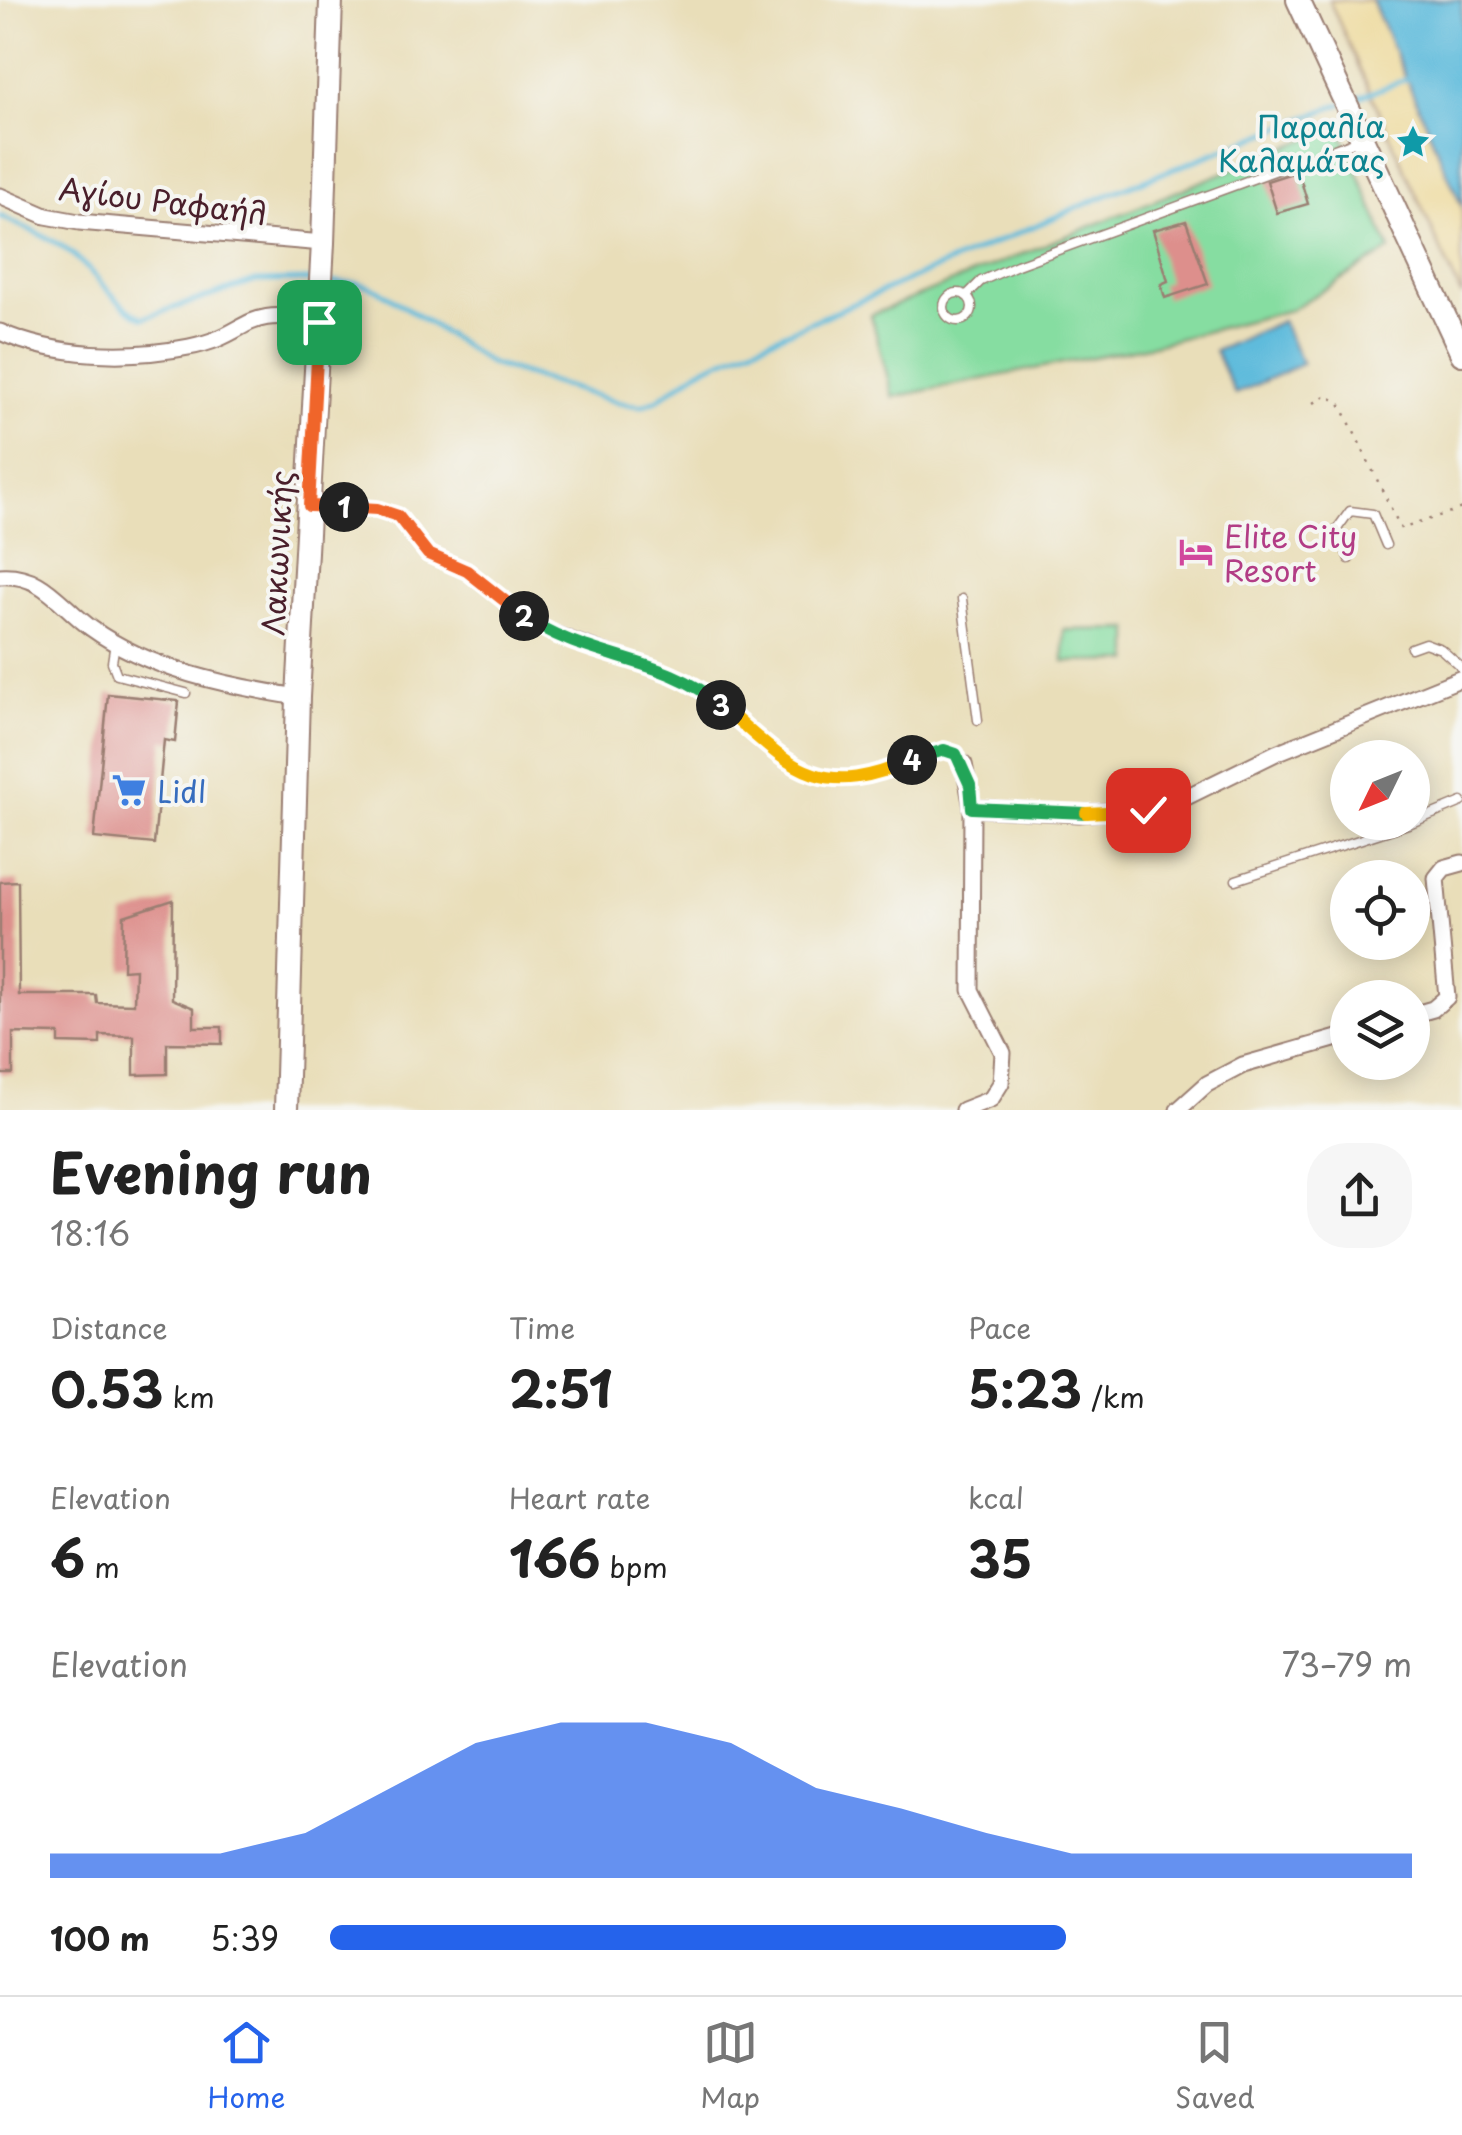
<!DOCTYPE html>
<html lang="en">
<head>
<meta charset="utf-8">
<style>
	:root { --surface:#fff; --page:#f6f6f6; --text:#222; --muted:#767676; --line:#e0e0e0; --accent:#2563eb }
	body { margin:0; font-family:"Playpen Sans",sans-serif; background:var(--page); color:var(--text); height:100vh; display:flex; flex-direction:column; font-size:38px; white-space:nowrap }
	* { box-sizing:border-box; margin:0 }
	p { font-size:32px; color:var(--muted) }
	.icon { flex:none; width:55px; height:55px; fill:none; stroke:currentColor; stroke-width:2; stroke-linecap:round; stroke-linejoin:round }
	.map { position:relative; height:1110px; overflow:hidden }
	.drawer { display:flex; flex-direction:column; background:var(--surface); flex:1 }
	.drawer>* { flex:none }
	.needle { width:65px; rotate:227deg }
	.controls { position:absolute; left:1330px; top:740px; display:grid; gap:20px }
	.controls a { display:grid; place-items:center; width:100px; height:100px; border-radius:50%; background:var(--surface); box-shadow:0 5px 25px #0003; font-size:50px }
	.pin { position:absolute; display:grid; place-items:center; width:85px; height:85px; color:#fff; margin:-42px; border-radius:20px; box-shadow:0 5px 15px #0006 }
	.km { position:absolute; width:50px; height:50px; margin:-25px; border-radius:50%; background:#222; color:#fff; font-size:28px; line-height:50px; text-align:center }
	.round { display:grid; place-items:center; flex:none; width:105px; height:105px; border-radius:40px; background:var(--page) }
	.overview { display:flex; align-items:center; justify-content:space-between; height:170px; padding:0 50px }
	h1 { font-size:55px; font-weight:700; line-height:75px }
	.figures { display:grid; grid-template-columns:repeat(3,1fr); gap:15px; height:170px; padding:10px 50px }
	.figures div { display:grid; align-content:center }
	.figures b { font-size:50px; font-weight:700 }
	.figures small { font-size:28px; font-weight:400 }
	.figures p { font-size:28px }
	.chart { height:280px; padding:20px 50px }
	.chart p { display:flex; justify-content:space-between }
	.chart svg { width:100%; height:180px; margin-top:10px; fill:var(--accent); opacity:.7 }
	ul { padding:0 50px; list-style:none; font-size:32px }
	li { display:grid; grid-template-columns:160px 120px 1fr; align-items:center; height:75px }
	li i { height:25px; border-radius:12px; background:var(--accent) }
	.tab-bar { display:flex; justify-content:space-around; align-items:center; height:140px; border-top:2px solid var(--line); background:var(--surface); font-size:28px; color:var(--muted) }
	.tab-bar a { display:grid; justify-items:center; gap:5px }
	.tab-bar .selected { color:var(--accent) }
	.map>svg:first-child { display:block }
	.green { fill:#86dda1; stroke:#687e66; stroke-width:2.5 }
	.sand { fill:#eeda9e; stroke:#9c7c64; stroke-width:2.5 }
	.water { fill:#5ebbdc; stroke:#546d84; stroke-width:2.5 }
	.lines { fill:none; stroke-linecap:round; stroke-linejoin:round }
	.stream { stroke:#5ebbdc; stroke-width:5 }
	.building { fill:#dd8f8c }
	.service-casing { stroke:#9a7e72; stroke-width:11 }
	.minor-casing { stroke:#9a7e72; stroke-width:19 }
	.secondary-casing { stroke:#9a7e72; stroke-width:26 }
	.path { stroke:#9a7e72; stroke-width:2.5; stroke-dasharray:2.5 8; stroke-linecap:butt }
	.service { stroke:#fff; stroke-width:8 }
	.minor { stroke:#fff; stroke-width:15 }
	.secondary { stroke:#fff; stroke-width:22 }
	.split-1-casing { stroke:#fff; stroke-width:20 }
	.split-2-casing { stroke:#fff; stroke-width:20 }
	.split-3-casing { stroke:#fff; stroke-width:20 }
	.split-4-casing { stroke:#fff; stroke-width:20 }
	.split-5-casing { stroke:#fff; stroke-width:20 }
	.split-6-casing { stroke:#fff; stroke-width:20 }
	.split-1 { stroke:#f0652b; stroke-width:12 }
	.split-2 { stroke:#f0652b; stroke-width:12 }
	.split-3 { stroke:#22a559; stroke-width:12 }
	.split-4 { stroke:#f5b400; stroke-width:12 }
	.split-5 { stroke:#22a559; stroke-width:12 }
	.split-6 { stroke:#f5b400; stroke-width:12 }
	.labels { text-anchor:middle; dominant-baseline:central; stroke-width:8; stroke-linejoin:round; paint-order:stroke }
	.culture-label { font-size:30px; fill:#0d838f; stroke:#f6f6f2; text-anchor:end }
	.street-label { font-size:30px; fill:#4a1f2b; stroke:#f6f6f2 }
	.hotel-label { font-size:30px; fill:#b23c85; stroke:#f6f6f2; text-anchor:start }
	.shop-label { font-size:30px; fill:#366cbe; stroke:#f6f6f2; text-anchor:start }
</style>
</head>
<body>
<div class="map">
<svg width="1462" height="1110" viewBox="0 0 1462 1110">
	<rect width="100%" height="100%" fill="#f6f6f2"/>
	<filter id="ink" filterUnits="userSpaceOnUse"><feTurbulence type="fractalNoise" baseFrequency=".01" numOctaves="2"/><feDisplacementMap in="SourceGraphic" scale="20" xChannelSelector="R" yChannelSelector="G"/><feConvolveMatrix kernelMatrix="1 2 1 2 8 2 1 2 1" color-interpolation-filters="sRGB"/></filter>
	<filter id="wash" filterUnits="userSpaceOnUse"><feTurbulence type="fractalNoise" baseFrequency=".0048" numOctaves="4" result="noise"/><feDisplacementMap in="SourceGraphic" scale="40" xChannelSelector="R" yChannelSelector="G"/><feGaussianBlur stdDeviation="2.25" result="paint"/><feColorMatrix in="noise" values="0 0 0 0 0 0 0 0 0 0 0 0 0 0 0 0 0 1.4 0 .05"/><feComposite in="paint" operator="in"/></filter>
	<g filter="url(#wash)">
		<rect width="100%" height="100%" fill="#e9deb9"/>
		<path class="green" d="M1339 126 1390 250 1290 310 1153 345 893 397 871 315Z
			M1130 629V661L1064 662V630Z"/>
		<path class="sand" d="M1329 0H1372L1462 207V297Z"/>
		<path class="water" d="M1372 0H1462V207Z
			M1282 321 1302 364 1235 394 1215 351Z"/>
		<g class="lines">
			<path class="stream" d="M1352 100 1406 79
				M0 216C23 228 52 237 72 254 99 276 111 301 143 318L256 281 315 280
				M326 282 359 283 379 290 491 364 620 403 641 406 657 400 701 369 1114 192 1341 104"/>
		</g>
		<g id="blocks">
			<path class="building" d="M1298 171 1308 204 1277 213 1267 181Z
				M1186 221 1208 284 1165 298 1161 284 1168 281 1153 230Z
				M108 694 179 701 175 742 164 740 154 844 94 838Z
				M18 881 19 995H96L97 1003 134 1004 135 969 123 970 124 916 173 900 172 999 194 1008V1027H222V1044L167 1043V1074L134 1075V1036L100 1035V1044L59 1043V1034L13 1033V1074H0V882Z"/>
		</g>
	</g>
	<g filter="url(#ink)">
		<use href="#blocks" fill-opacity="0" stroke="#9a7e72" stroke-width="2.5"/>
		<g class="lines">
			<g class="service-casing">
				<path id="service" d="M944 307a14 14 0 1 1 28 0a14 14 0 1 1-28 0Z
					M966 296 981 281 1017 265 1359 140
					M310 506 377 509 398 516 428 554 480 579 534 623 676 674 805 772 846 781 864 778 944 750 964 764
					M1349 559 1337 529 1350 511 1373 514 1386 545
					M962 599 978 720
					M115 643 112 662 117 675 186 693
					M1411 648 1425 643 1441 649 1462 668
					M1236 880 1411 823 1462 802"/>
			</g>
			<g class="minor-casing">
				<path id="minor" d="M0 196 46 216 79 222 323 243
					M0 332C56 357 128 359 189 347 253 335 239 304 319 322
					M0 576C43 573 60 606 91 628 149 670 229 686 298 697
					M972 808 1079 814 1166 807 1276 753 1462 678
					M1412 1015 1433 1009 1447 997 1436 878 1444 868 1462 863
					M963 1110 991 1099 1001 1083 1003 1053 971 990 972 808 964 764
					M1178 1110 1207 1084 1243 1065 1348 1035"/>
			</g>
			<g class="secondary-casing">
				<path id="secondary" d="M1298 0 1462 354
					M286 1110 298 697 323 243 331 0"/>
			</g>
			<path class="path" d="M1314 403 1326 395 1340 403 1401 529 1462 508"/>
			<use href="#service" class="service"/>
			<use href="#minor" class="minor"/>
			<use href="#secondary" class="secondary"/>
		</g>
	</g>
	<g class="lines" filter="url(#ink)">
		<g class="split-1-casing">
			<path id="split-1" d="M319 322 309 506 344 507"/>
		</g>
		<g class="split-2-casing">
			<path id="split-2" d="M344 507 377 509 398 516 428 554 467 571 524 616"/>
		</g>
		<g class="split-3-casing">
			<path id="split-3" d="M524 616C584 660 664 655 721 705"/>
		</g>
		<g class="split-4-casing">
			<path id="split-4" d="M721 705C791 767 817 802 912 760"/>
		</g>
		<g class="split-5-casing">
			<path id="split-5" d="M912 760 944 750 956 754 970 785 972 808 1086 813"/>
		</g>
		<g class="split-6-casing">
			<path id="split-6" d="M1086 813 1148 810"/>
		</g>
		<use href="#split-1" class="split-1"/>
		<use href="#split-2" class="split-2"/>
		<use href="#split-3" class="split-3"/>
		<use href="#split-4" class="split-4"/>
		<use href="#split-5" class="split-5"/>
		<use href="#split-6" class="split-6"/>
	</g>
	<defs>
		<g id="sight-bare" transform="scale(2.7)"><path d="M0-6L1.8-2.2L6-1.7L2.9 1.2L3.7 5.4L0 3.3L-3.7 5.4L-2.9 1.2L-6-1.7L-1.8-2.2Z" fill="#0f9aa8" stroke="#f6f6f2" stroke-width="2.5" paint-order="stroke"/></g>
		<g id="hotel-bare" transform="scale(2.7)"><path d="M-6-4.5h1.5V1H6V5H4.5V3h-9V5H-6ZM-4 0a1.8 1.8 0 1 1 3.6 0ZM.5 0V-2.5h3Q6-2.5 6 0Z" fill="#d1479c" stroke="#f6f6f2" stroke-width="2.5" paint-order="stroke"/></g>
		<g id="supermarket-bare" transform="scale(2.7)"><path d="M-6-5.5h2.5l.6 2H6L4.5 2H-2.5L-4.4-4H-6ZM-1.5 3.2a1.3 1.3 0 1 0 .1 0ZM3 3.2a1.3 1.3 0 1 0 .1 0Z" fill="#3f7fe0" stroke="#f6f6f2" stroke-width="2.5" paint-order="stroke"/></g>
	</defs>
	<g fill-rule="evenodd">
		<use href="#sight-bare" x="1413" y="142"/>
		<use href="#hotel-bare" x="1196" y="552"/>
		<use href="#supermarket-bare" x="129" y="790"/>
	</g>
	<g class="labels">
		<g class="culture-label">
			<text x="1385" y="125">Παραλία<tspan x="1385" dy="34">Καλαμάτας</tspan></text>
		</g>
		<g class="street-label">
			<text transform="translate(163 200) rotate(7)">Αγίου Ραφαήλ</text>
			<text transform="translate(276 553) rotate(-87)">Λακωνικής</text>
		</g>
		<g class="hotel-label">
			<text x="1224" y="535">Elite City<tspan x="1224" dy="34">Resort</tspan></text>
		</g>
		<g class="shop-label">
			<text x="157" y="790">Lidl</text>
		</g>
	</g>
</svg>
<div class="controls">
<a><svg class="needle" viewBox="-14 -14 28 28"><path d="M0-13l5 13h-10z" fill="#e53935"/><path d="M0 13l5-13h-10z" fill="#767676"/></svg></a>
<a><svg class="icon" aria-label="locate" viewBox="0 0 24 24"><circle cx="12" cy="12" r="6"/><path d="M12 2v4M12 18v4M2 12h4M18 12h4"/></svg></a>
<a><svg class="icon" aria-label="layers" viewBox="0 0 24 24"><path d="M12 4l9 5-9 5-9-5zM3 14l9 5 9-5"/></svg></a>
</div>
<div class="pin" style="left:319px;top:322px;background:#1e9e55"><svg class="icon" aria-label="arrive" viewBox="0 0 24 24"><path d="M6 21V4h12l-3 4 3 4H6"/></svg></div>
<div class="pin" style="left:1148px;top:810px;background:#d93025"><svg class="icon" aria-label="check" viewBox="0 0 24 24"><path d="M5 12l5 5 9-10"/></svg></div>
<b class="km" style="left:344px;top:507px">1</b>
<b class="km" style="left:524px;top:616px">2</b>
<b class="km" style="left:721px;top:705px">3</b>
<b class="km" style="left:912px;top:760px">4</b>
</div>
<section class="drawer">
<div class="overview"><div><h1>Evening run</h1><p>18:16</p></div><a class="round"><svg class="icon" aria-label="share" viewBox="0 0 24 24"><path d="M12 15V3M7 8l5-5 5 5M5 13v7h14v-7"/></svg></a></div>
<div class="figures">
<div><p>Distance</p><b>0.53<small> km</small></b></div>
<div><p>Time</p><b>2:51</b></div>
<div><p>Pace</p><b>5:23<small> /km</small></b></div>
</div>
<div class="figures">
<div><p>Elevation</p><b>6<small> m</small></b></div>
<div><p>Heart rate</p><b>166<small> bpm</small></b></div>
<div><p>kcal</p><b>35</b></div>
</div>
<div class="chart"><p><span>Elevation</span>73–79 m</p>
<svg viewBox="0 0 160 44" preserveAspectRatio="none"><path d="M0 44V38L10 38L20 38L30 33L40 22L50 11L60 6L70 6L80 11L90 22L100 27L110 33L120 38L130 38L140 38L150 38L160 38V44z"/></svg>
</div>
<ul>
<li><b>100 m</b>5:39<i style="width:68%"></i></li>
</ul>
</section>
<nav class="tab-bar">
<a class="selected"><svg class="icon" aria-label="home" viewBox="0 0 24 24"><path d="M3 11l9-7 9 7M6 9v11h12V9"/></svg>Home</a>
<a><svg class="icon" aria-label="map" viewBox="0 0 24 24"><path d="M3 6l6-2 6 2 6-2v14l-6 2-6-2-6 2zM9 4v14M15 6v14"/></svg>Map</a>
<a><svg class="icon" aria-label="saved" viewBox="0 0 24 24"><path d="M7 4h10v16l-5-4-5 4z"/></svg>Saved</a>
</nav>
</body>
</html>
